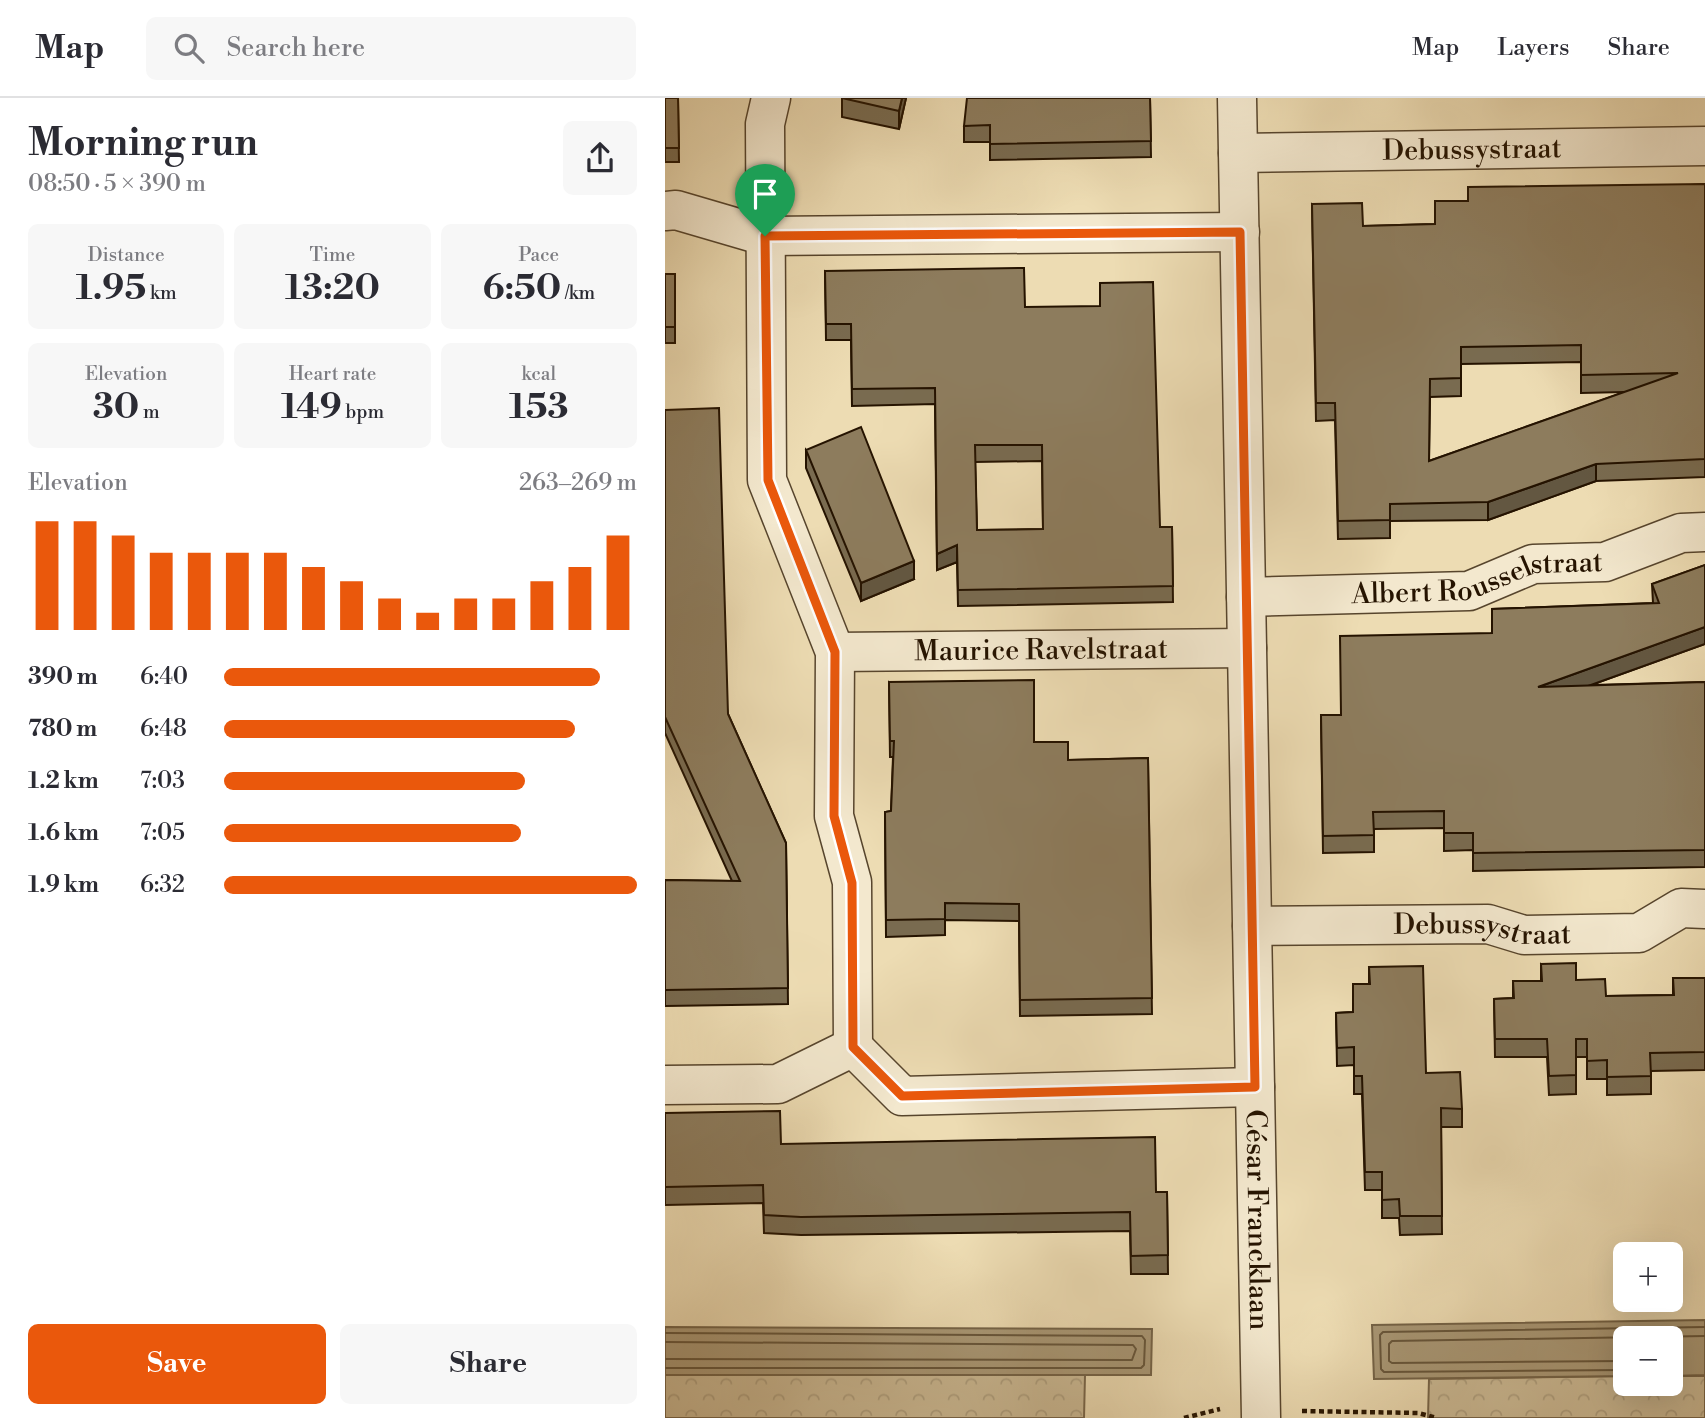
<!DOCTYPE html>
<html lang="en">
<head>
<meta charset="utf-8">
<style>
	:root { --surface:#fff; --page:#f7f7f7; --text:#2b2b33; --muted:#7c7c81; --line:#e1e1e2; --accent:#ea580c }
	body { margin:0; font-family:"Libre Bodoni",serif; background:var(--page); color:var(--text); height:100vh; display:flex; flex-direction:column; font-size:26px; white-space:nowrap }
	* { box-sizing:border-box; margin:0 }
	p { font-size:23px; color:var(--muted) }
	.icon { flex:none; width:38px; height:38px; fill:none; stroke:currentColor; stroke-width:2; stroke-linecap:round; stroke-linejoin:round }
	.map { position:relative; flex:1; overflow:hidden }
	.panel { display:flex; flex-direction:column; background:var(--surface); width:665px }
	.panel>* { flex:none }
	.fabs { position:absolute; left:948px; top:1144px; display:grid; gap:14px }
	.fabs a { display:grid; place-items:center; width:70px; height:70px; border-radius:10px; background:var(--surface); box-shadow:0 7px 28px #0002; font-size:35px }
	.pin { position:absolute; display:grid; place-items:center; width:60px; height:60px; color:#fff; margin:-72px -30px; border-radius:50% 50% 50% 0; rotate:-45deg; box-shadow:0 0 7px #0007 }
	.pin .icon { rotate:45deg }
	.round { display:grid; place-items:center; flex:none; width:74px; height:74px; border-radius:10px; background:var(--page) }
	.head { display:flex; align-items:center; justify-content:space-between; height:119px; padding:0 28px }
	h1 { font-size:38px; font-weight:800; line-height:52px }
	.stats { display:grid; grid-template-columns:repeat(3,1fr); gap:10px; height:119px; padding:7px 28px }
	.stats div { display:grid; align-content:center; border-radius:10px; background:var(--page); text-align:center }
	.stats b { font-size:35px; font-weight:800 }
	.stats small { font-size:19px; font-weight:400 }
	.stats p { font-size:19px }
	.chart { height:196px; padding:14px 28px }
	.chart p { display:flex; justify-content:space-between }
	.chart svg { width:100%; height:126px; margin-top:7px; stroke:var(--accent); stroke-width:6 }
	.primary-button { display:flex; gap:14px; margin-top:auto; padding:14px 28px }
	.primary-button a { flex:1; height:80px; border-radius:10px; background:var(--accent); color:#fff; font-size:28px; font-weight:800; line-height:80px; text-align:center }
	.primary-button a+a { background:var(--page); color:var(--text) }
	ul { padding:0 28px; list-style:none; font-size:23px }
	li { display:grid; grid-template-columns:112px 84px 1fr; align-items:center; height:52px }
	li i { height:18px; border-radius:9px; background:var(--accent) }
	header { display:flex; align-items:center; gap:42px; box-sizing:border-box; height:98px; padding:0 35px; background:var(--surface); border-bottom:2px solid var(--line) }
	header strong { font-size:33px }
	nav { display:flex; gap:38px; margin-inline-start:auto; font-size:24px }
	.search { width:490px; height:63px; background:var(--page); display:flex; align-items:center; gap:18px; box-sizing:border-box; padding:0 24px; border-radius:10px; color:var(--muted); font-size:26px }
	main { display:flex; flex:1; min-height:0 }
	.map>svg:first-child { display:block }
	.forest { fill:url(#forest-crowns); stroke:#78664a; stroke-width:2 }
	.water { fill:#a99876; stroke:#746347; stroke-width:2 }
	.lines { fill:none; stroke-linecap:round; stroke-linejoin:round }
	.shore { stroke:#67563b; stroke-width:2 }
	.minor-casing { stroke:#57452d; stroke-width:41 }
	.path { stroke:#251300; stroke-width:4.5; stroke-dasharray:5 3.5; stroke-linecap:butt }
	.minor { stroke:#f3e8ce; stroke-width:38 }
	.wall { fill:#796b50; stroke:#251300; stroke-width:2; fill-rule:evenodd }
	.shaded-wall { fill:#635741; stroke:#251300; stroke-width:2 }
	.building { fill:#8d7c5d; stroke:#251300; stroke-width:2; fill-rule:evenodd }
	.route-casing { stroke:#fff; stroke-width:14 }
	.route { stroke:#ea580c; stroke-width:9 }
	.labels { text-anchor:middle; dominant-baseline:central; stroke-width:7; stroke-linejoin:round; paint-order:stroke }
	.street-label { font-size:28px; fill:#251300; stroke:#f3e8ce }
</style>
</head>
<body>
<header>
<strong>Map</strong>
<div class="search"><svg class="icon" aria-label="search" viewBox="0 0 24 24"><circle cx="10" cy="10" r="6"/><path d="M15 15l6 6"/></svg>Search here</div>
<nav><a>Map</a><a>Layers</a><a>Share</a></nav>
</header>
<main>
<section class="panel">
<div class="head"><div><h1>Morning run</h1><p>08:50 · 5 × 390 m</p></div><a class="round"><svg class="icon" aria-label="share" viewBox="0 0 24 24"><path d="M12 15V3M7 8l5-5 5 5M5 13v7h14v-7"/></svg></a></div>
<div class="stats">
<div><p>Distance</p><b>1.95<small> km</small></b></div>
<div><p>Time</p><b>13:20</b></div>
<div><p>Pace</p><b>6:50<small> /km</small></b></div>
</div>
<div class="stats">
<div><p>Elevation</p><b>30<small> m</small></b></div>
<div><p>Heart rate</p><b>149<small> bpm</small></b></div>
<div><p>kcal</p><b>153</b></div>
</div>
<div class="chart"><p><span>Elevation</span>263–269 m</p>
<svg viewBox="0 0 160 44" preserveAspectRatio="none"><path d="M5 44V6M15 44V6M25 44V11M35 44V17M45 44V17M55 44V17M65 44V17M75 44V22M85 44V27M95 44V33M105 44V38M115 44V33M125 44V33M135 44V27M145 44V22M155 44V11"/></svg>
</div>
<ul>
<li><b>390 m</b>6:40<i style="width:91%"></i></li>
<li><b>780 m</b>6:48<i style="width:85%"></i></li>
<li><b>1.2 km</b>7:03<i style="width:73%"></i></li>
<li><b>1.6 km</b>7:05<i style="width:72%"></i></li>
<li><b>1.9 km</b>6:32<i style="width:100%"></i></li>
</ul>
<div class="primary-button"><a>Save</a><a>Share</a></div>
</section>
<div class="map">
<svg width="1040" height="1320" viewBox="0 0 1040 1320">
	<defs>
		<pattern id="forest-crowns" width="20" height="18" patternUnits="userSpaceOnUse" patternTransform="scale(1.75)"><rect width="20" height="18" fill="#cbba95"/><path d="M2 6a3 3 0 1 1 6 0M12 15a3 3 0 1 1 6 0" fill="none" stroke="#ae9f7f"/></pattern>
	</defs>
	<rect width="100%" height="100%" fill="#eddcb3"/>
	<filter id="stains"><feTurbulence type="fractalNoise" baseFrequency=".00286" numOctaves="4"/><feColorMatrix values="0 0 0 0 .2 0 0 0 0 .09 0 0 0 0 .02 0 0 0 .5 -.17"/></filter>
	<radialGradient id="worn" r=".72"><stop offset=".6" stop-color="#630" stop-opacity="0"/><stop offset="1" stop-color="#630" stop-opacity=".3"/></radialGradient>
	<path class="forest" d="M0 1277H420L419 1320H0Z
		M961 1278V1286H1006V1278H1040V1320H763L764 1281Z"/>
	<path class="water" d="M1040 1222V1277L1006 1278V1241H961V1278L709 1281 707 1227Z
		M0 1229 487 1231 486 1277H0Z"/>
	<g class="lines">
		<path class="shore" d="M0 1235 477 1238 480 1242 479 1267 476 1270H0
			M0 1244 468 1247 471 1251 467 1262 0 1261
			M961 1263 727 1265 724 1263V1246L727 1243 1040 1238
			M961 1272 719 1274 716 1271 715 1237 718 1234 1040 1229"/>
		<g class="minor-casing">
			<g id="minor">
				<path d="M106 0 100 26 102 382 170 554 169 718 187 784 188 949"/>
				<path id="s1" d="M572 0 596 1320"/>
				<path id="s2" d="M573 55 1040 48"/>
				<path d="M0 113 11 112 100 138 575 134"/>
				<path id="s3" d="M581 499 804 493 868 466 940 464 1016 435 1040 434"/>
				<path id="s4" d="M170 554 582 550"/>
				<path id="s5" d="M587 828 823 826 859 837 974 835 1016 810 1040 811"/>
				<path d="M0 987 113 986 188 949 237 998 590 989"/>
			</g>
		</g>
		<path class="path" d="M637 1313 753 1315 772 1320
			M519 1320 555 1311"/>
		<use href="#minor" class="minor"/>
	</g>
	<path class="wall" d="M0 0H13L14 64H0Z
		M177 0H241L234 31 177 19Z
		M485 0 486 59 325 62V44H299V28Z
		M1040 86V379L931 383 823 422 725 423V440L673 441 670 322 651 323 647 106 698 128 770 126 803 103ZM916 264V295L960 294 764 363 765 299 796 298V266Z
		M160 173 360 209 495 429H507L508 504 293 508 292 464 272 472 270 306 187 308 186 242H161ZM377 363 378 431 312 432 310 364Z
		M0 176H10V245H0Z
		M0 312 63 616 121 745 123 906 0 908V782L67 783 0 635Z
		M141 352 249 481 196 503 141 370Z
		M1040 467V546L926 587 1040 584V769L808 773V752L779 753V730L709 731V754L658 755 656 617H676L827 535V511L988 505 987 486Z
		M224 584 369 644 403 662 483 660 487 916 355 918 354 823 280 822V837L221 839 220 714 226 713 228 659H225Z
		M876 866 911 882 941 898 1008 897V880H1040V972L986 973V996L942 997V981H922V959H911V996L884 997 882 959H830L829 901 848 900V883H876Z
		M704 869 761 975 797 1011V1029H776L777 1136 735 1137 734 1120H717V1092H700L697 996H689V967L672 968 671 915 688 914 704 886Z
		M0 1015 116 1046 491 1094H502L503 1176H466L465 1133 136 1137 99 1135 98 1105 0 1107Z"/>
	<path class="shaded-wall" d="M237 0H241L234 31V13Z
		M931 366V383L823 422V404Z
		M292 447V464L272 472V456Z
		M249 463V481L196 503V485Z
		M1040 529V546L873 606V589Z"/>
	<path class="building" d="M0 0H13L14 50H0Z
		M177 0H237L234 13Z
		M302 0H485L486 43 325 46V27L299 28Z
		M1040 86V361L931 366 823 404 725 406V422L673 423 670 305H651L647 106 697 105 698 128 770 126V103H803V89ZM916 247V277L1013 275 764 363 765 281 796 280V249Z
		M359 170 360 209 435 208V185L488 184 495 429H507L508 488 293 492 292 447 272 456 270 290 187 291 186 226H161L160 173ZM310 347H377L378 431 312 432Z
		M0 176H10V229H0Z
		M54 310 63 616 121 745 123 890 0 892V782L75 783 0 619V312Z
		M196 329 249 463 196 485 141 352Z
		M1040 467V529L873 589 1040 584V752L808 755V735H779V713L708 714 709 737 658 738 656 617H676L675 538 827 535V511L994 505 987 486Z
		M369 582V644H403V662L483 660 487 900 355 902 354 806 280 805V821L221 822 220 714 226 713 229 643H225L224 584Z
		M911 865V882L940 881 941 898 1009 897 1008 880H1040V954L985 955 986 978 942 979V962L922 963V941H911V977L884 978 882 941H830L829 901 849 900 848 883H877L876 866Z
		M758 868 761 975 795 974 797 1011 776 1010 777 1118H735L734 1101 717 1102V1074H700L697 978H689V949L672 950 671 915 688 914V886H705L704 869Z
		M115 1013 116 1046 490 1039 491 1094H502L503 1157 466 1158 465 1114 136 1119 99 1117 98 1087 0 1089V1015Z"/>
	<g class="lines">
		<g class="route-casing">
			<path id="route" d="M575 134 590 989 237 998 188 949 187 785 169 718 170 554 103 382 100 138Z"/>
		</g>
		<use href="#route" class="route"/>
	</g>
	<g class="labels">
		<g class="street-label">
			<text stroke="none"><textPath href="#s2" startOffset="234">Debussystraat</textPath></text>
			<text stroke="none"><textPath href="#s3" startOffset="234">Albert Rousselstraat</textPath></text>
			<text stroke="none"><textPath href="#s4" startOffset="206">Maurice Ravelstraat</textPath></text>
			<text stroke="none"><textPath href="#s5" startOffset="231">Debussystraat</textPath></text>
			<text stroke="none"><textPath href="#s1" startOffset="1122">César Francklaan</textPath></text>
		</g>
	</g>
	<rect width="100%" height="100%" filter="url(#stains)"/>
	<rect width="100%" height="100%" fill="url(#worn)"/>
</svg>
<div class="fabs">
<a>+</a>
<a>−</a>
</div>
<div class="pin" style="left:100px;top:138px;background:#1e9e55"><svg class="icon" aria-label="arrive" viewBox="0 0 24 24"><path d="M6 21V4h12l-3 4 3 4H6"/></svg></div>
</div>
</main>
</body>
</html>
